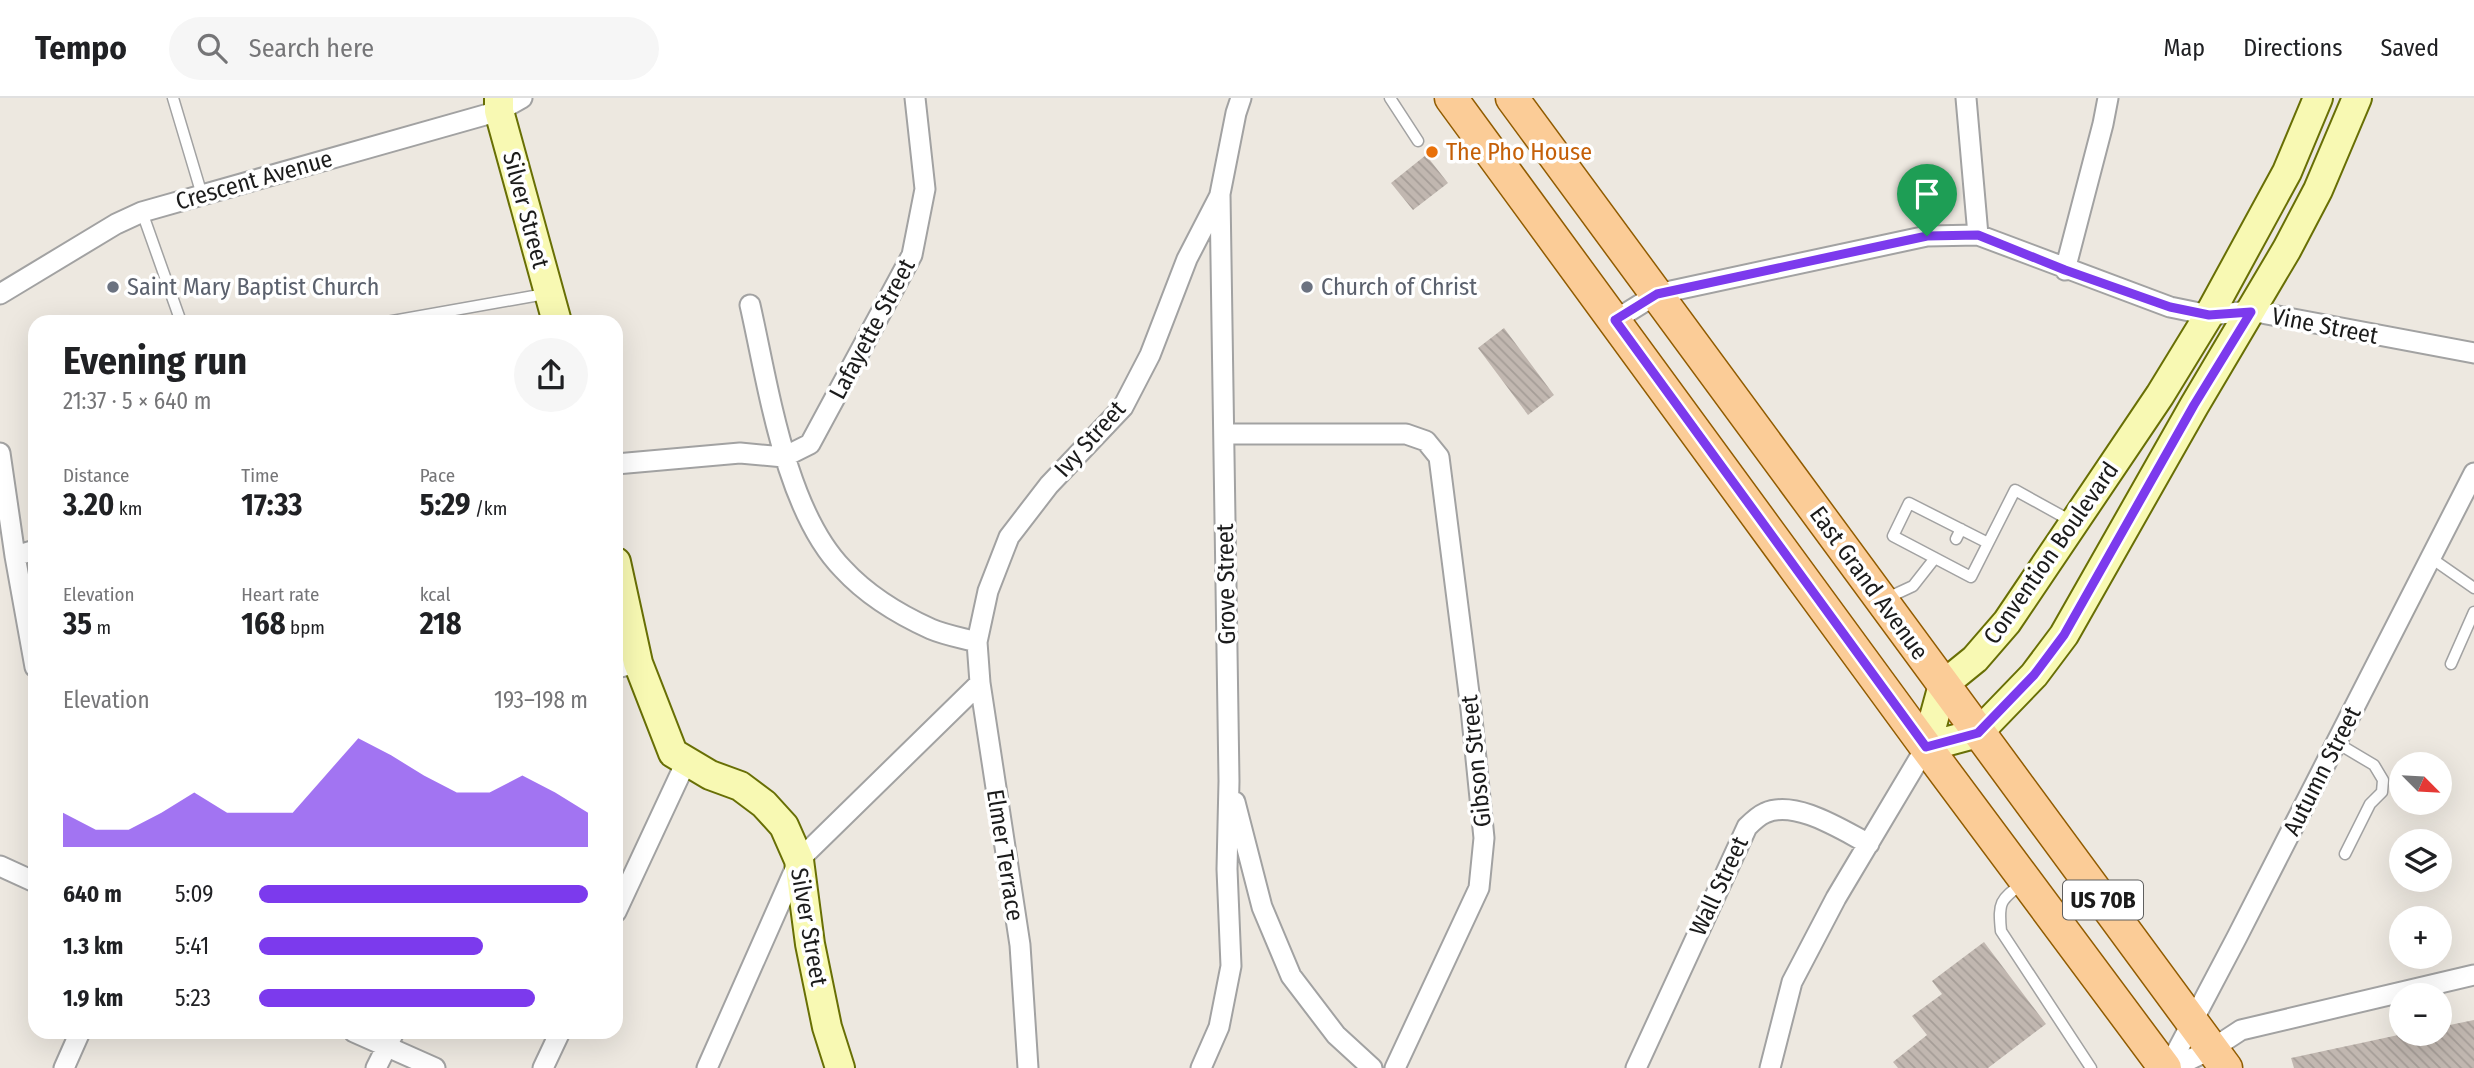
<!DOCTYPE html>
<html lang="en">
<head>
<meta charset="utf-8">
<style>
	:root { --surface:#fff; --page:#f6f6f6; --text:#202124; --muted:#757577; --line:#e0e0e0; --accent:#7c3aed }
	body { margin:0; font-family:"Fira Sans Condensed",sans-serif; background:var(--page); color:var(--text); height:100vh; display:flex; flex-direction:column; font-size:26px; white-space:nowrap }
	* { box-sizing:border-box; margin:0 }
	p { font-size:23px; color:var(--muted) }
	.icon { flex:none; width:38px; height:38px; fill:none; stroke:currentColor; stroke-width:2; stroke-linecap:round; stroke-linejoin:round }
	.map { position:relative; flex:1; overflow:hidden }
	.side { position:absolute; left:28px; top:217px; width:595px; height:724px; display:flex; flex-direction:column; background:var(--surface); border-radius:21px; box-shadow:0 7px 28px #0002 }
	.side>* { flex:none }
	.needle { width:46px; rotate:114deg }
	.tools { position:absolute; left:2389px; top:654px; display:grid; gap:14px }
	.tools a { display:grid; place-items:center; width:63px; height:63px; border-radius:50%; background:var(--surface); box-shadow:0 7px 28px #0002; font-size:35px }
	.pin { position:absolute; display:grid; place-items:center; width:60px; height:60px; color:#fff; margin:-72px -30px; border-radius:50% 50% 50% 0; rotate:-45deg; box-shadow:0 0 7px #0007 }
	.pin .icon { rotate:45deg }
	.round { display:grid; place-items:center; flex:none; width:74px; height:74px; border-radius:37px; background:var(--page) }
	.overview { display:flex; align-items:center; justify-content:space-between; height:119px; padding:0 35px }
	h1 { font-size:38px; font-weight:700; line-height:52px }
	.figures { display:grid; grid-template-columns:repeat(3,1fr); gap:10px; height:119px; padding:7px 35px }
	.figures div { display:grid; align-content:center }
	.figures b { font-size:30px; font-weight:700 }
	.figures small { font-size:19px; font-weight:400 }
	.figures p { font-size:19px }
	.chart { height:196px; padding:14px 35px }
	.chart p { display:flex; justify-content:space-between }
	.chart svg { width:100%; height:126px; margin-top:7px; fill:var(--accent); opacity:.7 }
	ul { padding:0 35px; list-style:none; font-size:23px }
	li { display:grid; grid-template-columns:112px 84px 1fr; align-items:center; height:52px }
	li i { height:18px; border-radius:9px; background:var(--accent) }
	header { display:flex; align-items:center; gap:42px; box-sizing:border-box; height:98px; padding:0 35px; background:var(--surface); border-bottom:2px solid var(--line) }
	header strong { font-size:33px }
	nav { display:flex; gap:38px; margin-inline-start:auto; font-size:24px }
	.search { width:490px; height:63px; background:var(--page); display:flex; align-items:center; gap:18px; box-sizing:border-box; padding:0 24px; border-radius:38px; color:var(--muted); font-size:26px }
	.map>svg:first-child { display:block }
	.building { fill:url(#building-back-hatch) }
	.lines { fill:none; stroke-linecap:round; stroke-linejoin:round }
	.lane-casing { stroke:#a2a2a2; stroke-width:13 }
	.street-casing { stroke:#a2a2a2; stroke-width:23 }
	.secondary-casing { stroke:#686f05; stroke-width:32 }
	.primary-casing { stroke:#915c01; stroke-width:35 }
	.lane { stroke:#fff; stroke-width:10 }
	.street { stroke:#fff; stroke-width:19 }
	.secondary { stroke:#f8f9b3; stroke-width:28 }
	.primary { stroke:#fbcc97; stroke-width:32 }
	.route-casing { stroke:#fff; stroke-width:14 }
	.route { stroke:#7c3aed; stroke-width:9 }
	.food-dot { fill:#e8710a; stroke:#fff; stroke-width:2.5 }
	.worship-dot { fill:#6b7280; stroke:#fff; stroke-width:2.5 }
	.labels { text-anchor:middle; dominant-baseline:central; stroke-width:7; stroke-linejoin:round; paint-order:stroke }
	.shield { fill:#fff; stroke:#5f5f5f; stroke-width:2 }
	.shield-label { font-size:23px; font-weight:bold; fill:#1b1b1b }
	.food-label { font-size:24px; fill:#c56008; stroke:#fff; text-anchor:start }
	.street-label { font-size:24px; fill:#1b1b1b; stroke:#fff }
	.worship-label { font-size:24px; fill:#5b616d; stroke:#fff; text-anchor:start }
</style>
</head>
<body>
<header>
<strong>Tempo</strong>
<div class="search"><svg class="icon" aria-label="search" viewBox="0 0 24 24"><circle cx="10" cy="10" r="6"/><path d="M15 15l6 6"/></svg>Search here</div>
<nav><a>Map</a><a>Directions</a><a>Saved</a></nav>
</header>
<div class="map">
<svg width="2474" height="970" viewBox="0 0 2474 970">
	<defs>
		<pattern id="building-back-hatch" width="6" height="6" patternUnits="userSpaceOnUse" patternTransform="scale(1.75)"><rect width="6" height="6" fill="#c1b7b0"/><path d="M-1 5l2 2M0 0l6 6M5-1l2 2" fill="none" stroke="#a59d97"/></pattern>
	</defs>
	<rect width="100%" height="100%" fill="#ede8e0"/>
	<path class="building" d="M1426 57 1448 85 1413 112 1391 85Z
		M1504 230 1554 297 1528 317 1478 250Z
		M1984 844 2046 926 1988 970H1898L1893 964 1927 937 1912 918 1942 896 1932 883Z
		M2474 922V970H2294L2291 960 2403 936H2440V929Z"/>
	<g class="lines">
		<g class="lane-casing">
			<path id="lane" d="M173 0 202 97
				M1390 0 1418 43
				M142 114 181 224
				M387 224 545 196
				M1956 441 1961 431
				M1988 445 1909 405 1893 438 1971 479 2015 392 2073 424
				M2431 460 2474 490
				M1885 501 1913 488 1935 460
				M2451 566 2474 514
				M2337 645 2374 667 2383 682 2382 694 2370 706 2345 756
				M2023 785C2000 802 1998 804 2001 833L2091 970"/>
		</g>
		<g class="street-casing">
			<path id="street" d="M1966 0 1978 137
				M2065 172 2103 26 2108 0
				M0 196 116 126 142 114 499 13 522 0
				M750 207C768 286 785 412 843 471 866 496 900 517 931 531 945 537 962 540 977 544
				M1615 222 1657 196 1927 138 1978 137 2170 209 2209 217 2251 213 2474 255
				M1224 336H1406L1426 343 1439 359 1471 611 1484 740 1479 790 1395 970
				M0 355 15 458 35 569
				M616 366 740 355 784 359 810 346 912 157 925 91 915 0
				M15 458 35 452
				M616 570 638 565
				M1235 704 1262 809 1291 878 1336 937 1372 970
				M0 768 35 784
				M616 814 686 664
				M354 934 435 970
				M64 970 80 934
				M376 970 394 934
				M543 970 560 934
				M707 970 799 762 980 585
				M1028 970 1020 847 980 585 977 544 988 493 1009 439 1049 387 1123 309 1150 257 1187 161 1219 99
				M1201 970 1219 929 1231 868 1227 771 1229 683 1220 96 1236 15 1241 0
				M1636 970 1747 729C1752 724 1758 718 1765 715 1795 701 1842 732 1869 746
				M1770 970 1792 884 1836 800 1926 649
				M2168 970 2237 839 2474 375
				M2172 970 2212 951 2241 932 2474 877"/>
		</g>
		<g class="secondary-casing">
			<path id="secondary" d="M499 0V13L557 224
				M616 464 638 565 673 655 710 677 740 688 764 706 784 728 799 762 810 846 827 929 840 970
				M1926 649 1978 635 2034 577 2064 537 2194 308 2287 151 2318 92 2357 0
				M1926 649 1943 587 1975 561 2007 524 2160 297 2209 217 2287 74 2318 0"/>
		</g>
		<g class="primary-casing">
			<path id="primary" d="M1451 0 1926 649 2165 970
				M1512 0 2226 970"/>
		</g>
		<use href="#lane" class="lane"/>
		<use href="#street" class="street"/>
		<use href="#secondary" class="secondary"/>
		<use href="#primary" class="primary"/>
	</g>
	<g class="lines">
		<g class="route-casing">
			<path id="route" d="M1978 137 2065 172 2170 209 2209 217 2251 214 2194 307 2064 537 2034 577 1978 635 1926 649 1615 222 1657 196 1927 138Z"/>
		</g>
		<use href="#route" class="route"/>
	</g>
	<circle class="food-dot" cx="1432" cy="54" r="7"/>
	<g class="worship-dot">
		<circle cx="113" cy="189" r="7"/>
		<circle cx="1307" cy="189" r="7"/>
	</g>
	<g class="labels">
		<rect class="shield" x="2063" y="782.5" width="80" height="39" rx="5"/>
		<g class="shield-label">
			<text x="2103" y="802">US 70B</text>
		</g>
		<g class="food-label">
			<text x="1446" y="54">The Pho House</text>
		</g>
		<g class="street-label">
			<text transform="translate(254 82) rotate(-16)">Crescent Avenue</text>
			<text transform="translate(526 112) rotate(75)">Silver Street</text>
			<text transform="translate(2325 228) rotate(11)">Vine Street</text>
			<text transform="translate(872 231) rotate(-62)">Lafayette Street</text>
			<text transform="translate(1090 341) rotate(-48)">Ivy Street</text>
			<text transform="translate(2051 455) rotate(-55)">Convention Boulevard</text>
			<text transform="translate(1869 485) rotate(54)">East Grand Avenue</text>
			<text transform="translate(1226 486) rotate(-91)">Grove Street</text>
			<text transform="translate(1476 663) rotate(-96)">Gibson Street</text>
			<text transform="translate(2322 673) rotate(-63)">Autumn Street</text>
			<text transform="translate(1005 757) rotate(81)">Elmer Terrace</text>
			<text transform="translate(1719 788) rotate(-65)">Wall Street</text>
			<text transform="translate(809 829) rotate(80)">Silver Street</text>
		</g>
		<g class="worship-label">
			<text x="127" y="189">Saint Mary Baptist Church</text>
			<text x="1321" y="189">Church of Christ</text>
		</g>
	</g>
</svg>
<div class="tools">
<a><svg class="needle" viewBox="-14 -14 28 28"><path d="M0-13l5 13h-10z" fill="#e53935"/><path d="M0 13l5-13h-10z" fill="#757577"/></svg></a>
<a><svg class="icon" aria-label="layers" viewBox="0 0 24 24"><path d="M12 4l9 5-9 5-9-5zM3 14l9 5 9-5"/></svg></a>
<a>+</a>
<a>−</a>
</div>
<div class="pin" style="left:1927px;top:138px;background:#1e9e55"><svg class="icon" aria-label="arrive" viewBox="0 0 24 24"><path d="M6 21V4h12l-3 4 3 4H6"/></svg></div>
<section class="side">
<div class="overview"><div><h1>Evening run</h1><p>21:37 · 5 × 640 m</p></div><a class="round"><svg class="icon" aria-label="share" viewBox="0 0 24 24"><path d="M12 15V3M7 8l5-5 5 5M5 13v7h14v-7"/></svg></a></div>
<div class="figures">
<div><p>Distance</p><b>3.20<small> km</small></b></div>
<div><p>Time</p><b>17:33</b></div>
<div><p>Pace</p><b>5:29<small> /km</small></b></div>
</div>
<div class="figures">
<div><p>Elevation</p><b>35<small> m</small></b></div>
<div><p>Heart rate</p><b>168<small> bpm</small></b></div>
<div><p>kcal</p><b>218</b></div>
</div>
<div class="chart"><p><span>Elevation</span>193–198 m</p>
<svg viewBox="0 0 160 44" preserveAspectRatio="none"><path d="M0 44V32L10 38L20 38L30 32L40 25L50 32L60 32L70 32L80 19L90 6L100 12L110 19L120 25L130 25L140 19L150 25L160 32V44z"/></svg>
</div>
<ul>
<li><b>640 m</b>5:09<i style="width:100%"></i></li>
<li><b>1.3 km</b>5:41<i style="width:68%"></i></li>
<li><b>1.9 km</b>5:23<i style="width:84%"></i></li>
</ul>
</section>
</div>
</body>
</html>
